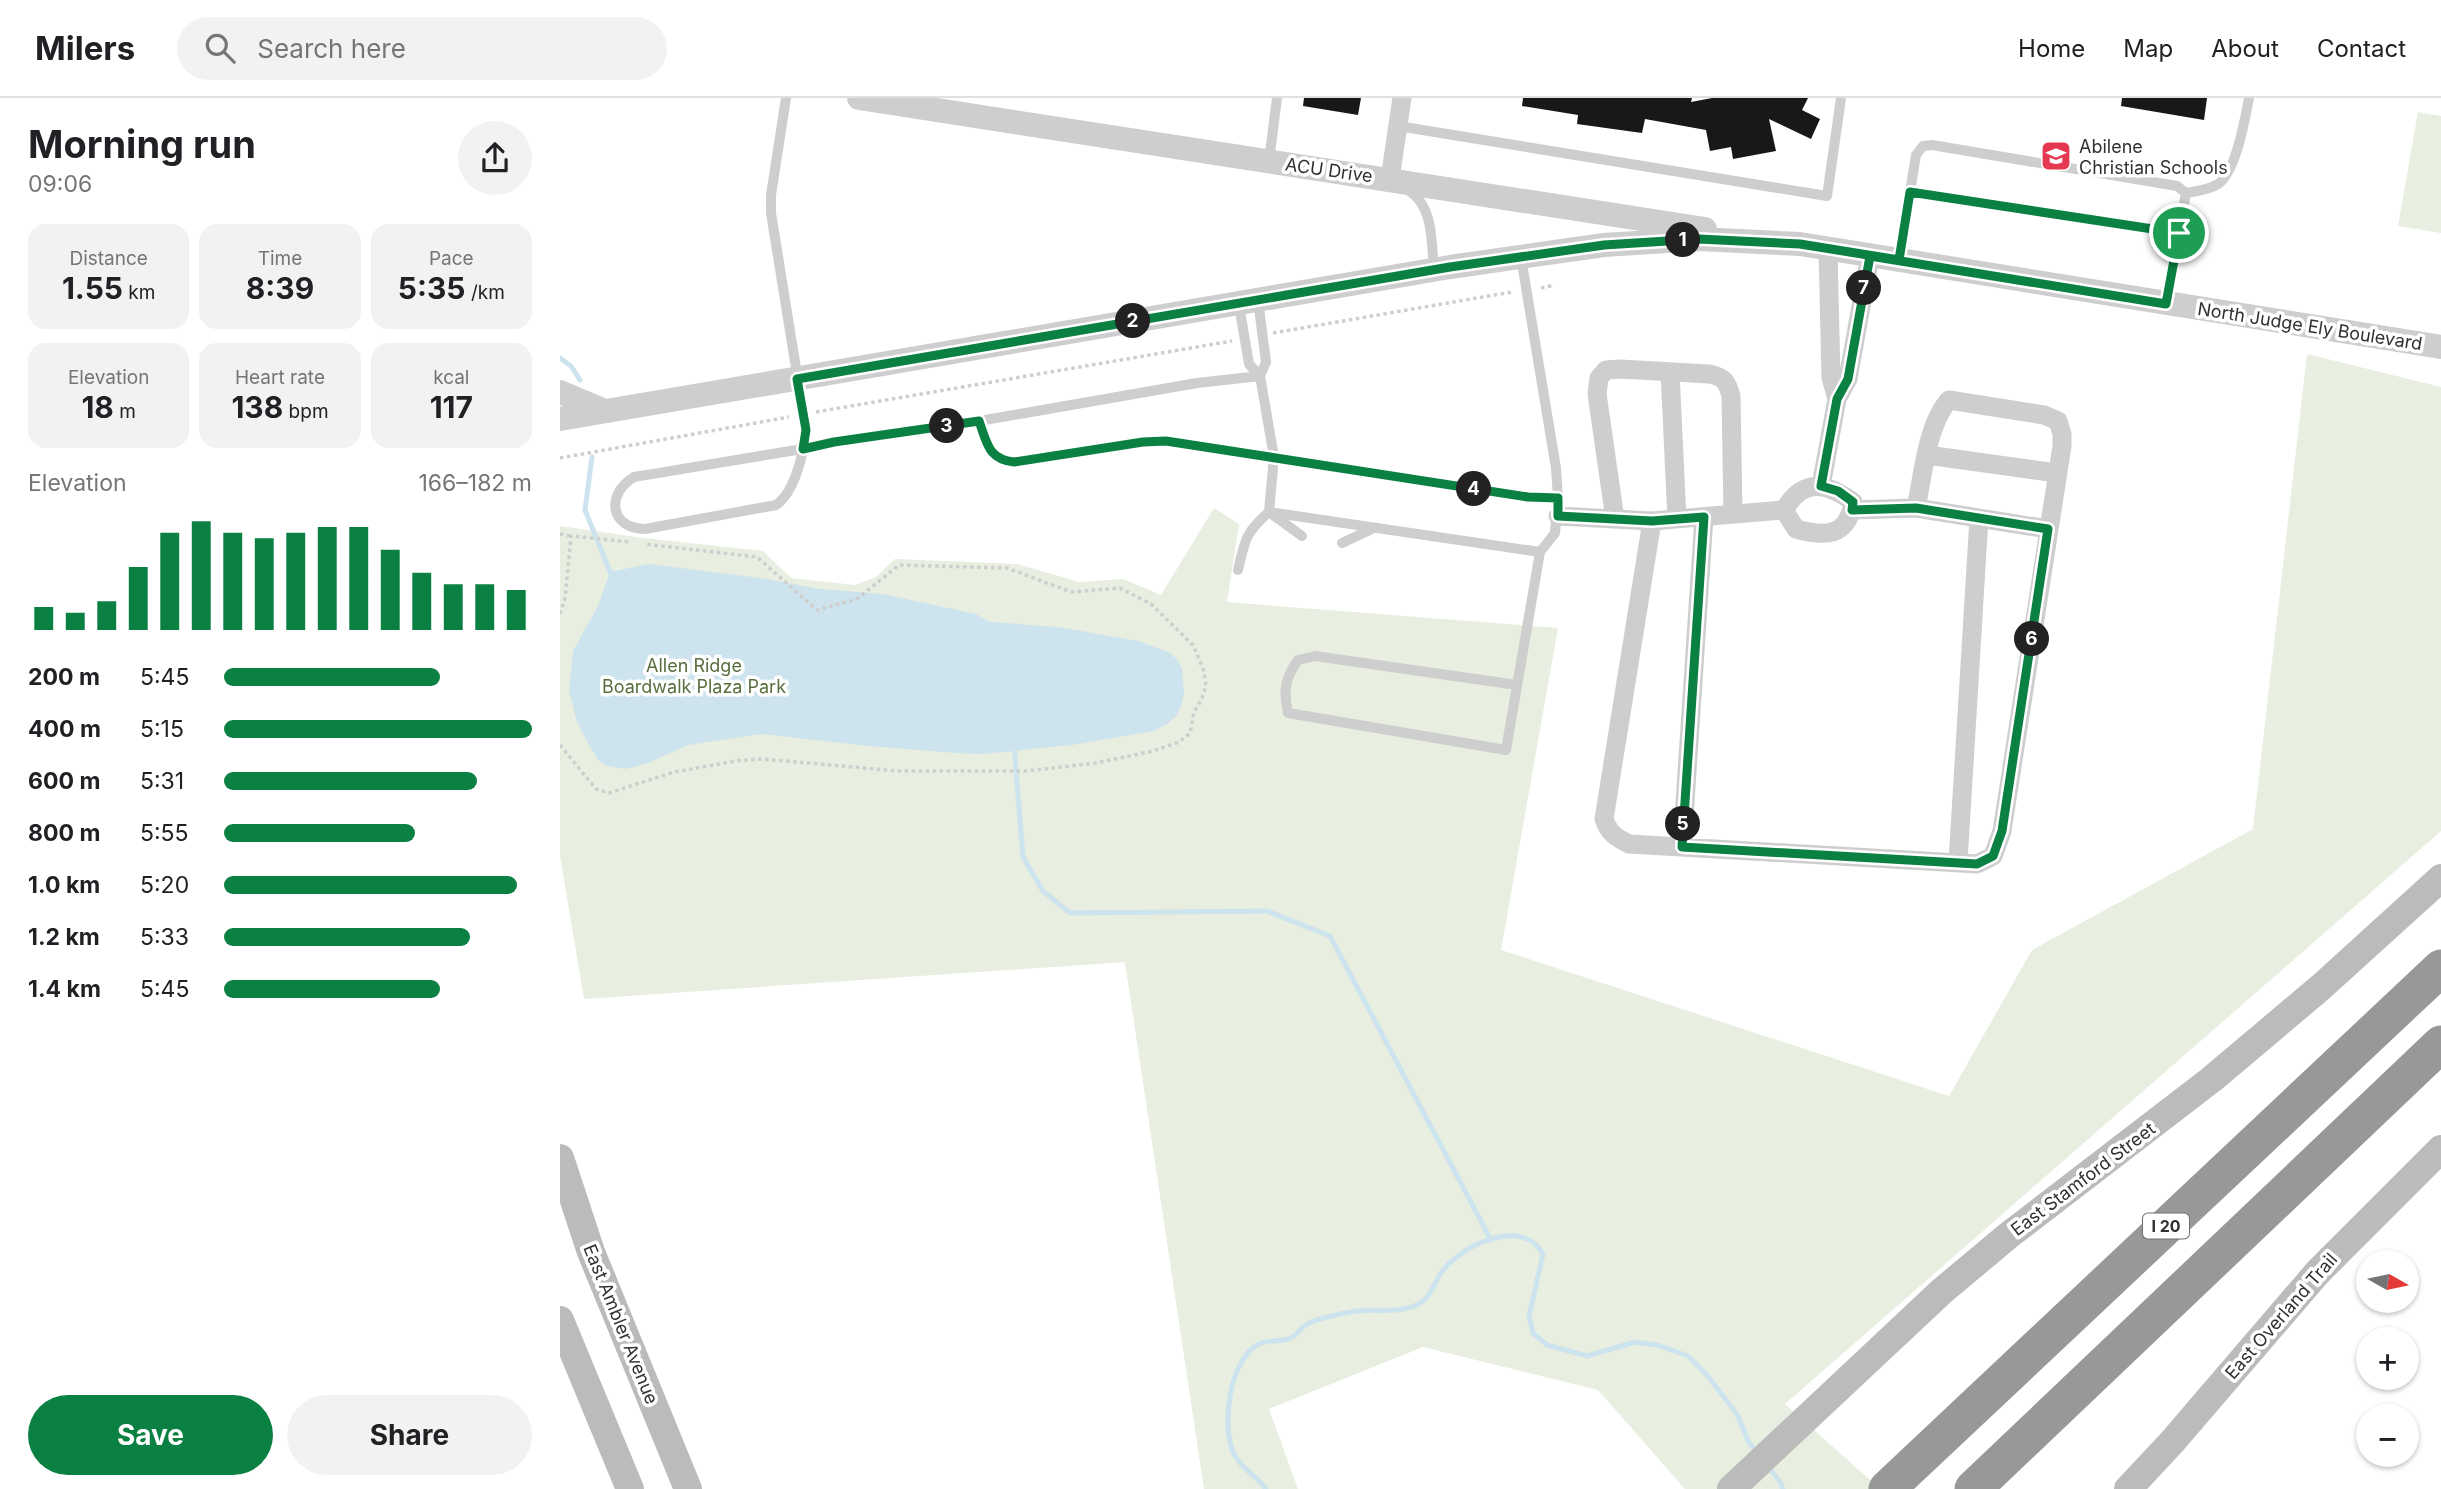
<!DOCTYPE html>
<html lang="en">
<head>
<meta charset="utf-8">
<style>
	:root { --surface:#fff; --page:#f2f2f2; --text:#202124; --muted:#757577; --line:#e0e0e0; --accent:#0b8043 }
	body { margin:0; font-family:Inter,sans-serif; background:var(--page); color:var(--text); height:100vh; display:flex; flex-direction:column; font-size:26px; white-space:nowrap }
	* { box-sizing:border-box; margin:0 }
	p { font-size:23px; color:var(--muted) }
	.icon { flex:none; width:38px; height:38px; fill:none; stroke:currentColor; stroke-width:2; stroke-linecap:round; stroke-linejoin:round }
	.map { position:relative; flex:1; overflow:hidden }
	.side { display:flex; flex-direction:column; background:var(--surface); width:560px }
	.side>* { flex:none }
	.needle { width:46px; rotate:99deg }
	.controls { position:absolute; left:1796px; top:1152px; display:grid; gap:14px }
	.controls a { display:grid; place-items:center; width:63px; height:63px; border-radius:50%; background:var(--surface); box-shadow:0 2px 5px #0004; font-size:35px }
	.pin { position:absolute; display:grid; place-items:center; width:60px; height:60px; color:#fff; margin:-30px; border:4px solid #fff; border-radius:50%; box-shadow:0 2px 7px #0007 }
	.km { position:absolute; width:35px; height:35px; margin:-18px; border-radius:50%; background:#222; color:#fff; font-size:19px; line-height:35px; text-align:center }
	.round { display:grid; place-items:center; flex:none; width:74px; height:74px; border-radius:37px; background:var(--page) }
	.head { display:flex; align-items:center; justify-content:space-between; height:119px; padding:0 28px }
	h1 { font-size:38px; font-weight:700; line-height:52px }
	.stats { display:grid; grid-template-columns:repeat(3,1fr); gap:10px; height:119px; padding:7px 28px }
	.stats div { display:grid; align-content:center; border-radius:18px; background:var(--page); text-align:center }
	.stats b { font-size:30px; font-weight:700 }
	.stats small { font-size:19px; font-weight:400 }
	.stats p { font-size:19px }
	.chart { height:196px; padding:14px 28px }
	.chart p { display:flex; justify-content:space-between }
	.chart svg { width:100%; height:126px; margin-top:7px; stroke:var(--accent); stroke-width:6 }
	.button { display:flex; gap:14px; margin-top:auto; padding:14px 28px }
	.button a { flex:1; height:80px; border-radius:42px; background:var(--accent); color:#fff; font-size:28px; font-weight:700; line-height:80px; text-align:center }
	.button a+a { background:var(--page); color:var(--text) }
	ul { padding:0 28px; list-style:none; font-size:23px }
	li { display:grid; grid-template-columns:112px 84px 1fr; align-items:center; height:52px }
	li i { height:18px; border-radius:9px; background:var(--accent) }
	header { display:flex; align-items:center; gap:42px; box-sizing:border-box; height:98px; padding:0 35px; background:var(--surface); border-bottom:2px solid var(--line) }
	header strong { font-size:33px }
	nav { display:flex; gap:38px; margin-inline-start:auto; font-size:24px }
	.search { width:490px; height:63px; background:var(--page); display:flex; align-items:center; gap:18px; box-sizing:border-box; padding:0 24px; border-radius:38px; color:var(--muted); font-size:26px }
	main { display:flex; flex:1; min-height:0 }
	.map>svg:first-child { display:block }
	.green { fill:#e8eee0 }
	.water { fill:#cde3ed }
	.lines { fill:none; stroke-linecap:round; stroke-linejoin:round }
	.stream { stroke:#cde3ed; stroke-width:5 }
	.building { fill:#181818 }
	.path { stroke:#cecece; stroke-width:3.5; stroke-dasharray:3.5 3.5; stroke-linecap:butt }
	.service { stroke:#cecece; stroke-width:10 }
	.minor { stroke:#cecece; stroke-width:19 }
	.tertiary { stroke:#cecece; stroke-width:24 }
	.secondary { stroke:#bbb; stroke-width:28 }
	.motorway { stroke:#989898; stroke-width:37 }
	.route-casing { stroke:#fff; stroke-width:14 }
	.route { stroke:#0b8043; stroke-width:9 }
	.labels { text-anchor:middle; dominant-baseline:central; stroke-width:7; stroke-linejoin:round; paint-order:stroke }
	.shield { fill:#fff; stroke:#6f6f6f; stroke-width:2 }
	.shield-label { font-size:16px; font-weight:bold; fill:#313131 }
	.poi-label { font-size:18px; fill:#313131; stroke:#fff; text-anchor:start }
	.street-label { font-size:18px; fill:#313131; stroke:#fff }
	.park-label { font-size:18px; fill:#586e3e; stroke:#fff }
</style>
</head>
<body>
<header>
<strong>Milers</strong>
<div class="search"><svg class="icon" aria-label="search" viewBox="0 0 24 24"><circle cx="10" cy="10" r="6"/><path d="M15 15l6 6"/></svg>Search here</div>
<nav><a>Home</a><a>Map</a><a>About</a><a>Contact</a></nav>
</header>
<main>
<section class="side">
<div class="head"><div><h1>Morning run</h1><p>09:06</p></div><a class="round"><svg class="icon" aria-label="share" viewBox="0 0 24 24"><path d="M12 15V3M7 8l5-5 5 5M5 13v7h14v-7"/></svg></a></div>
<div class="stats">
<div><p>Distance</p><b>1.55<small> km</small></b></div>
<div><p>Time</p><b>8:39</b></div>
<div><p>Pace</p><b>5:35<small> /km</small></b></div>
</div>
<div class="stats">
<div><p>Elevation</p><b>18<small> m</small></b></div>
<div><p>Heart rate</p><b>138<small> bpm</small></b></div>
<div><p>kcal</p><b>117</b></div>
</div>
<div class="chart"><p><span>Elevation</span>166–182 m</p>
<svg viewBox="0 0 160 44" preserveAspectRatio="none"><path d="M5 44V36M15 44V38M25 44V34M35 44V22M45 44V10M55 44V6M65 44V10M75 44V12M85 44V10M95 44V8M105 44V8M115 44V16M125 44V24M135 44V28M145 44V28M155 44V30"/></svg>
</div>
<ul>
<li><b>200 m</b>5:45<i style="width:70%"></i></li>
<li><b>400 m</b>5:15<i style="width:100%"></i></li>
<li><b>600 m</b>5:31<i style="width:82%"></i></li>
<li><b>800 m</b>5:55<i style="width:62%"></i></li>
<li><b>1.0 km</b>5:20<i style="width:95%"></i></li>
<li><b>1.2 km</b>5:33<i style="width:80%"></i></li>
<li><b>1.4 km</b>5:45<i style="width:70%"></i></li>
</ul>
<div class="button"><a>Save</a><a>Share</a></div>
</section>
<div class="map">
<svg width="1881" height="1391" viewBox="0 0 1881 1391">
	<rect width="100%" height="100%" fill="#fff"/>
	<path class="green" d="M1858 14 1881 18V135L1838 128Z
		M1747 256 1881 289V733L1225 1306 1320 1391H1125L1038 1292 863 1249 709 1311 738 1391H644L565 864 24 901 0 758V428L83 440 203 453 231 480 295 487 316 479 335 461 457 466 519 484 563 481 601 497 654 410 679 426 667 504 998 530 941 852 1389 998 1472 852 1693 731Z"/>
	<path class="water" d="M89 466 207 481 260 491 323 496 416 516 430 524 498 529 578 543 608 554 617 561 622 571 624 595 621 609 616 618 607 626 594 633 512 647 422 656 396 655 308 648 202 636 128 647 88 665 65 671 47 668 38 662 29 647 17 624 9 593 13 553 38 508 50 474Z"/>
	<g class="lines">
		<path class="stream" d="M0 260 11 268 20 282
			M32 359 25 412 52 479
			M454 647 463 759 483 793 510 815 707 813 770 838 931 1142
			M1208 1368 1220 1384 1223 1391
			M706 1391C697 1378 681 1371 674 1356 661 1329 669 1264 697 1247 706 1241 718 1244 728 1241 737 1238 741 1229 749 1225 759 1220 785 1215 796 1213 815 1211 836 1215 854 1208 872 1202 873 1184 884 1171 905 1146 962 1119 983 1156L969 1218 973 1235 987 1247 1027 1258 1075 1244 1097 1247 1128 1258 1146 1276 1177 1316 1189 1345 1198 1355"/>
	</g>
	<path class="building" d="M744 0H801L798 17 743 8Z
		M963 0H1132L1131 4 1152 0H1248L1242 12 1260 21 1251 41 1209 21 1216 53 1173 61 1171 49 1150 53 1146 32 1085 21 1082 35 1017 26 1018 17 962 8Z
		M1562 0H1647L1644 22 1561 8Z"/>
	<g class="lines">
		<path class="path" d="M981 190 995 187
			M713 235 952 194
			M256 314 672 243
			M0 360 229 319
			M0 436 11 438
			M0 516 5 500 11 438 70 444
			M0 647 36 691 49 695 114 674 182 662 203 661 337 673H467L536 665 593 653 619 644 630 635 634 614 641 603 646 588 644 573 633 547 591 506 560 490 511 494 447 470 339 467 297 501 257 512 197 459 84 446"/>
		<path class="service" d="M226 0 211 97V115L246 332C244 354 235 394 216 407L85 431C49 430 46 396 74 379 189 360 304 340 419 323L430 352 435 359 454 364 583 344 606 343 714 359 709 414 980 454
			M838 28 1267 98 1281 0
			M709 63 717 0
			M848 92C874 108 871 143 874 170
			M1350 95 1619 135
			M1626 95C1637 93 1649 92 1658 86 1676 74 1685 21 1689 0
			M1339 162 1356 57 1363 48 1372 47 1617 88 1626 95 1606 205
			M698 202 706 264 700 278 714 359 967 399 998 400
			M679 207 689 266 700 278
			M419 323 637 285 700 278
			M782 445 814 430
			M678 472C685 442 685 435 709 414L742 438
			M957 587 755 558 738 562C725 580 723 593 728 615L946 652 980 454 995 435 998 400 996 370 961 159"/>
		<path class="minor" d="M830 81 842 0
			M1268 151 1271 280 1277 301 1288 281 1310 158
			M1110 274 1117 421
			M1367 357 1497 375
			M1261 388 1277 301
			M1292 412 1356 410 1488 431
			M998 418 1092 423 1224 412 1236 431C1265 439 1288 439 1293 404 1266 384 1243 380 1224 412
			M1055 421 1037 296 1039 280 1046 272 1060 271 1149 276C1164 279 1167 283 1171 298L1173 416
			M1092 423 1044 721C1049 735 1055 739 1069 746L1417 766 1433 758 1442 733 1502 348V336L1498 323 1484 317 1389 302C1367 326 1363 378 1356 410
			M1122 749 1144 419
			M1398 764 1419 420"/>
		<path class="tertiary" d="M299 0 1145 131
			M0 294 45 313
			M0 321 890 169 1044 147 1139 141 1240 146 1881 249"/>
		<path class="secondary" d="M0 1060 31 1154 128 1391
			M0 1222 70 1391
			M1171 1391 1382 1193 1449 1137 1652 981 1761 889 1881 780
			M1568 1391 1612 1344 1757 1175 1881 1051"/>
		<path class="motorway" d="M1327 1391 1881 870
			M1413 1391 1881 946"/>
	</g>
	<g class="lines">
		<g class="route-casing">
			<path id="route" d="M1619 135 1350 94 1339 162 1240 146 1139 141 1044 147 890 169 237 281 246 332 243 351 274 344 419 323C427 345 428 361 454 364L583 344 606 343 968 399 998 400V418L1092 423 1144 419 1122 749 1417 766 1433 758 1442 733 1488 431 1356 410 1292 412 1293 404 1278 393 1261 388 1277 301 1288 281 1310 158 1606 206 1619 135"/>
		</g>
		<use href="#route" class="route"/>
	</g>
	<defs>
		<g id="school-square" transform="scale(1.575)"><rect x="-9" y="-9" width="18" height="18" rx="4" fill="#e43851" stroke="#fff"/><path d="M0-5L7-2L0 1L-7-2ZM-4 1L0 2.5L4 1V4Q0 6-4 4Z" fill="#fff"/></g>
	</defs>
	<g fill-rule="evenodd">
		<use href="#school-square" x="1496" y="58"/>
	</g>
	<g class="labels">
		<rect class="shield" x="1583" y="1115.5" width="46" height="25" rx="5"/>
		<g class="shield-label">
			<text x="1606" y="1128">I 20</text>
		</g>
		<g class="poi-label">
			<text x="1519" y="48">Abilene<tspan x="1519" dy="21">Christian Schools</tspan></text>
		</g>
		<g class="street-label">
			<text transform="translate(769 72) rotate(8)">ACU Drive</text>
			<text transform="translate(1750 228) rotate(9)">North Judge Ely Boulevard</text>
			<text transform="translate(1523 1081) rotate(-37)">East Stamford Street</text>
			<text transform="translate(1721 1218) rotate(-49)">East Overland Trail</text>
			<text transform="translate(61 1226) rotate(68)">East Ambler Avenue</text>
		</g>
		<g class="park-label">
			<text x="134" y="567">Allen Ridge<tspan x="134" dy="21">Boardwalk Plaza Park</tspan></text>
		</g>
	</g>
</svg>
<div class="controls">
<a><svg class="needle" viewBox="-14 -14 28 28"><path d="M0-13l5 13h-10z" fill="#e53935"/><path d="M0 13l5-13h-10z" fill="#757577"/></svg></a>
<a>+</a>
<a>−</a>
</div>
<div class="pin" style="left:1619px;top:135px;background:#1e9e55"><svg class="icon" aria-label="arrive" viewBox="0 0 24 24"><path d="M6 21V4h12l-3 4 3 4H6"/></svg></div>
<b class="km" style="left:1123px;top:142px">1</b>
<b class="km" style="left:573px;top:223px">2</b>
<b class="km" style="left:387px;top:328px">3</b>
<b class="km" style="left:914px;top:391px">4</b>
<b class="km" style="left:1123px;top:726px">5</b>
<b class="km" style="left:1472px;top:541px">6</b>
<b class="km" style="left:1304px;top:190px">7</b>
</div>
</main>
</body>
</html>
